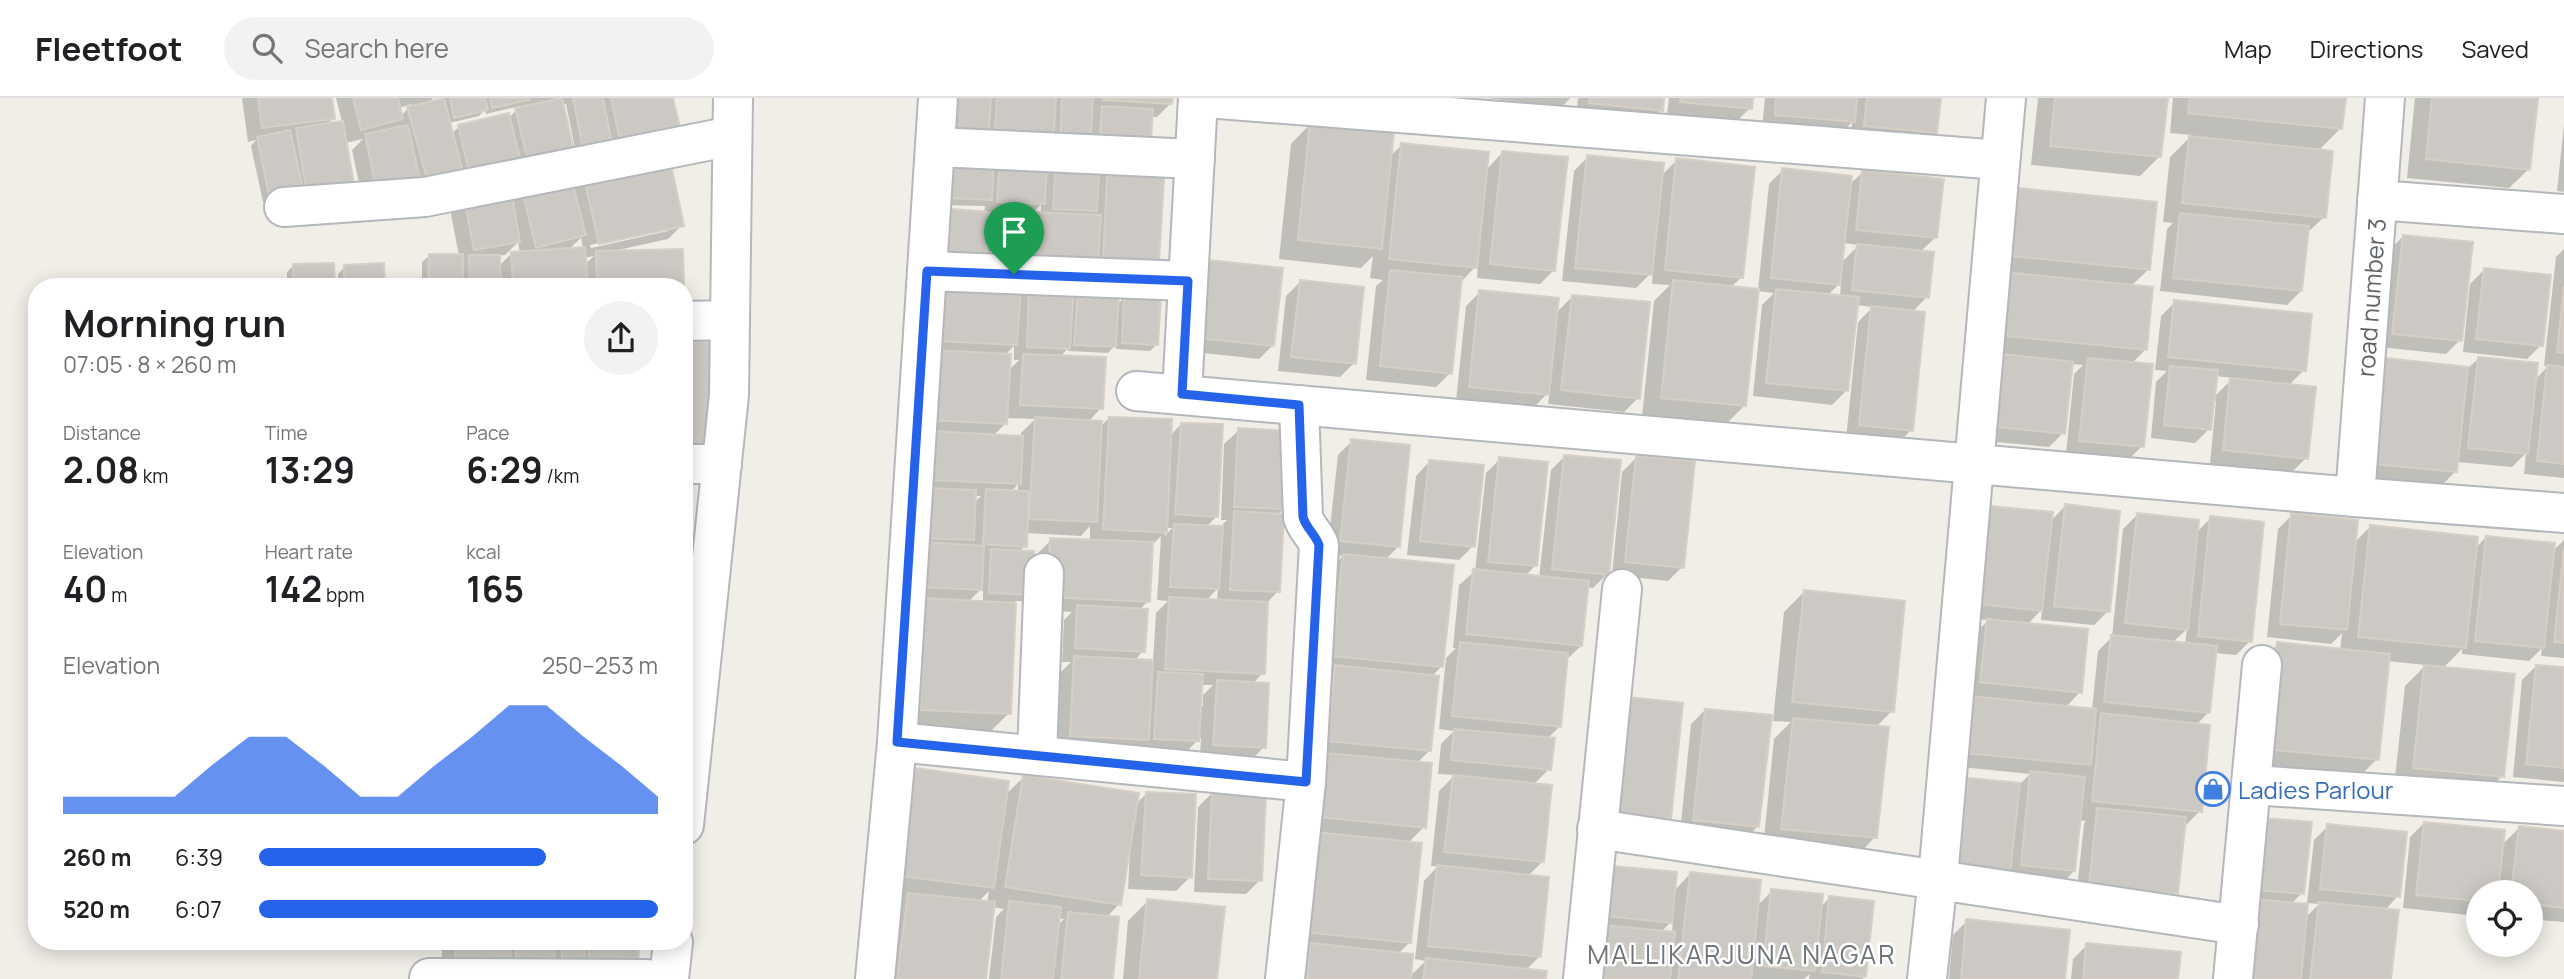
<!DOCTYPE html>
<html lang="en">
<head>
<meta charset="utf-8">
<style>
	:root { --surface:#fff; --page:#f2f2f2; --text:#202124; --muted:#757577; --line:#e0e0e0; --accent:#2563eb }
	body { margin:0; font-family:Manrope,sans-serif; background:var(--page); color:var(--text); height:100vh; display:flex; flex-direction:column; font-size:26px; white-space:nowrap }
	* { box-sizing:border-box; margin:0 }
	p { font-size:23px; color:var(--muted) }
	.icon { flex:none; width:38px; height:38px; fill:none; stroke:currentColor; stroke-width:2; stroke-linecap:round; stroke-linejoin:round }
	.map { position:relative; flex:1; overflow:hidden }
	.side { position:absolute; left:28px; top:180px; width:665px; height:672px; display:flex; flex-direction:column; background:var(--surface); border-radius:28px; box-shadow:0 4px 18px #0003 }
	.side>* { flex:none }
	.fabs { position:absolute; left:2466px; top:782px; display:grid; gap:14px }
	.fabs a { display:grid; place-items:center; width:77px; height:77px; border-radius:50%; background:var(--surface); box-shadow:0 4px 18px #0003; font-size:35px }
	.pin { position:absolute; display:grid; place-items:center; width:60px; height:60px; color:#fff; margin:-72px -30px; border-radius:50% 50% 50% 0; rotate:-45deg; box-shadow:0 0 7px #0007 }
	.pin .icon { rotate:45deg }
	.round { display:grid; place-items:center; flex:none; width:74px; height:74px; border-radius:37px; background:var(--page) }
	.headline { display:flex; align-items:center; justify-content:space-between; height:119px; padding:0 35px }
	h1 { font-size:38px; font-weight:700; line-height:52px }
	.stats { display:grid; grid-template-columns:repeat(3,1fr); gap:10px; height:119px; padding:7px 35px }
	.stats div { display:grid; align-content:center }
	.stats b { font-size:35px; font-weight:700 }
	.stats small { font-size:19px; font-weight:400 }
	.stats p { font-size:19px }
	.chart { height:196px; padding:14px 35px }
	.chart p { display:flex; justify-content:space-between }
	.chart svg { width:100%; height:126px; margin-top:7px; fill:var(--accent); opacity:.7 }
	ul { padding:0 35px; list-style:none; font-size:23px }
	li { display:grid; grid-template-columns:112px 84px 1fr; align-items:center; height:52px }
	li i { height:18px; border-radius:9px; background:var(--accent) }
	header { display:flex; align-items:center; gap:42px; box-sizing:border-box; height:98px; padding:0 35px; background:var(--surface); border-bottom:2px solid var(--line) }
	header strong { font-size:33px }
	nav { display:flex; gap:38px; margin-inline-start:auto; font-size:24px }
	.search { width:490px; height:63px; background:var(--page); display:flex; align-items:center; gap:18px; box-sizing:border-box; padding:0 24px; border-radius:38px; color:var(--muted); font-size:26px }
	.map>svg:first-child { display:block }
	.shadow { fill:#0003; fill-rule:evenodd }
	.building { fill:#ccc9c4; stroke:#d5cfc5; stroke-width:2 }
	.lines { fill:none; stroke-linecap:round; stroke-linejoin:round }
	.street-casing { stroke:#b4b7bb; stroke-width:42 }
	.street { stroke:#fff; stroke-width:38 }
	.route-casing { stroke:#fff; stroke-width:14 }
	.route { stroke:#2563eb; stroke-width:9 }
	.labels { text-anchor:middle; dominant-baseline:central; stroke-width:5; stroke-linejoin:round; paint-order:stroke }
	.street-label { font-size:24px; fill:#5e6367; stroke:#fff }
	.shop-label { font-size:24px; fill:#366cbe; stroke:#fff; text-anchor:start }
	.neighbourhood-label { font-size:26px; letter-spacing:2px; fill:#6f7579; stroke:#fff }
</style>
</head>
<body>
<header>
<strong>Fleetfoot</strong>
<div class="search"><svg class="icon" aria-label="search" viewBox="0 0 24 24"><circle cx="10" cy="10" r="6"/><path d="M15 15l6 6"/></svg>Search here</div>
<nav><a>Map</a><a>Directions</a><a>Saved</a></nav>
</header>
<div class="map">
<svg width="2564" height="881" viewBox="0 0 2564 881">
	<rect width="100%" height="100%" fill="#f0eee7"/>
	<path class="shadow" d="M242 0H330L333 20 326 27 342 24 336 0H433L428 6 442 2V0H672L680 38 364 109 352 52 363 41 345 45 353 92 292 98 263 104 251 48 256 42 248 44ZM412 6 401 18 398 10ZM562 6H566L575 50 572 51ZM520 8 509 20 459 29 451 36 449 25 479 18 485 12 486 16Z
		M939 0H1171V5L1157 19H1151L1117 193V207L1125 199 1157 246 1150 253 1116 251V246L1108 255 1068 253V250L1060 259 1101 310 1088 324 1099 330 1109 320 1170 338 1181 326 1217 418 1206 429H1220L1227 422H1221L1224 346 1239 332 1284 410 1277 418 1278 493 1267 505 1263 575 1253 585 1264 649 1250 663 1200 660 1201 639 1184 656 1141 655V646L1133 655 1056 651 1061 574 1071 564H1062L1064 522 1072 514 1034 512 1037 456 1051 442 1090 443V428L1081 438 1026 435 1025 448 1019 454 1030 496 1023 503H1015L1009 615 989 635 901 631 938 127 952 113 984 115 985 108 940 107ZM1041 107V116L1032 115ZM1019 187 1029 188 1018 199ZM1072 190 1081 191 1071 201ZM1014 248V262H1019L1008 273 1005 257ZM1006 320 1035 321 1021 335V339L993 338 1006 325ZM1018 386V394H1011ZM974 398H981L974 405ZM1165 430H1172L1165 438ZM1161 438 1157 502 1168 503 1156 515 1153 564 1134 563 1143 553 1139 512 1148 503 1151 448ZM983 489V505L968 504ZM1218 490 1217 503H1206ZM1200 587H1213L1203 597V608H1199Z
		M1487 0H1570L1562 9Z
		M1578 0H1663L1661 12 1647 26 1576 18Z
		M1669 0H1751L1750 10 1736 24 1667 17Z
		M1765 0H1939L1936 35 1922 49 1851 42 1852 24 1839 38 1762 30Z
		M2038 0H2166L2160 58 2140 78 2031 67Z
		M2173 0H2344L2341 30 2318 53 2324 119 2306 136 2301 193 2287 207 2160 193 2167 131 2173 125 2163 124 2170 59 2192 37 2170 35Z
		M2415 0H2536L2529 71 2509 90 2407 80Z
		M1310 26 1390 58 1402 47 1486 72 1503 54 1554 172 1540 186 1477 180 1478 166 1460 185 1450 275 1436 289 1366 282 1376 188 1383 182 1370 180 1373 158 1361 170 1279 161 1291 46Z
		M2564 27V94L2557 93Z
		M1588 59 1661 78 1677 62 1742 179 1731 189 1758 192 1769 86 1783 72 1849 87 1863 74 1936 139 1920 154 1927 199 1912 214 1911 332 1897 346 1846 341 1858 224 1873 209 1856 207 1846 293 1832 307 1753 298 1762 207 1774 195 1757 193 1745 307 1725 327 1642 319 1654 203 1670 187 1652 186 1653 173 1636 190 1562 183 1574 73ZM1843 145 1859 147 1841 165ZM1841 184 1840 199 1827 198Z
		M584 78 682 127 668 141 618 152 682 189H422V164L429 158H459L451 116 465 102 512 105 523 94ZM668 129V133L591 150 590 147ZM581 140 583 150 569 151ZM518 144 520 155H512L498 169V158L505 157ZM594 158 584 167V160Z
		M2019 92 2149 171 2131 188 2145 252 2131 266 2142 348 2128 362 2066 356 2074 276 2083 267 2071 266 2063 335 2049 349 1974 342 1999 112Z
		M2403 138 2460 242 2446 256 2379 249 2389 153Z
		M2564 151V380L2524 376 2526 355 2512 369 2457 364 2456 373 2442 387 2361 379 2372 276 2386 262 2468 270 2478 261 2534 283 2548 268H2544L2556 159Z
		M294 167 333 189H287V174Z
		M345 169 383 189H338V176Z
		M2484 172 2541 247 2527 261 2463 254 2470 186Z
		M1194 178 1273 247 1259 261 1185 253Z
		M1300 184 1354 265 1340 279 1278 273 1286 198Z
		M1480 194 1555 216 1572 199 1638 300 1624 314 1548 306 1550 293 1533 310 1456 303 1466 208Z
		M2175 204 2304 272 2288 288 2306 360 2292 374 2210 366 2216 303H2212L2209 331 2195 345 2151 340 2156 284 2167 273 2155 272 2161 218ZM2215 278 2233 280 2213 300Z
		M1352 343 1398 449 1385 462 1442 568 1431 579 1429 653 1416 666 1424 729 1408 745 1410 844 1398 856 1409 879 1426 863 1415 861 1424 783 1438 768H1431L1439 693 1455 677 1438 676 1441 646 1454 633 1439 631 1446 560 1456 550H1453L1459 487 1475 473 1486 375 1500 361 1535 468 1525 478 1539 480 1551 372 1565 358 1607 476 1593 490 1587 489 1581 548 1566 562 1559 629 1547 641 1549 671 1533 687 1542 764 1528 778 1539 859 1526 872 1544 881H1295L1324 477 1343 458 1327 457 1338 357Z
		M1636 360 1682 469 1668 483 1612 477 1622 374Z
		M1430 363 1473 448 1459 462 1407 457 1416 378Z
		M2065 408 2108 513 2094 527 2041 522 2042 511 2027 527 2080 594 2065 610 2092 612 2098 553 2112 539 2123 431 2137 417 2196 435 2211 420 2250 543 2236 557 2215 555 2209 614 2196 627 2200 713 2183 730 2176 795 2162 809 2076 800 2084 726 2086 723 2079 722 2074 773 2060 787 1945 785 1955 696 1969 682 2019 687 2030 676 1951 668 1974 537 1988 522 1967 520 1977 424 1991 410 2051 423ZM2187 531 2185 547 2172 545Z
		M2292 417 2354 445 2370 429 2475 451 2486 439 2553 453 2564 442V560L2541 558 2542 550 2529 563 2462 556V551L2443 570 2502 678 2482 698 2394 689 2405 588 2426 567 2387 563 2377 661 2357 681 2246 670 2258 565 2278 546 2340 552 2342 535 2331 546 2267 539 2278 431Z
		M1804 494 1892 613 1876 629 1875 739 1856 759 1763 750 1774 641 1791 624 1773 623 1784 514Z
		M35 531H37V572H28V538Z
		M2536 568 2564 571V684L2513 679 2522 582Z
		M1705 612 1758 728 1744 742 1680 735 1691 626Z
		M916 672 1005 697 1024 679 1135 707 1147 695 1190 779 1176 793 1128 791 1130 754 1128 753 1119 806 1106 820 1111 881H989L996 819 1004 811 993 809 984 881H881L889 816 905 800 882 797 896 691ZM989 793 987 805 978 804ZM1058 820 1064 821 1057 828Z
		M1212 695 1260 782 1246 796 1194 794 1198 709Z
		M2424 725 2502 747 2519 730 2564 734V824L2530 821V794H2478V818L2403 810 2410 739Z
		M2328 728 2398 798 2385 812 2390 881H2234L2250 736 2302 795 2291 806 2305 820 2319 806 2307 805 2314 742Z
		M1690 776 1757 808 1772 793 1820 810 1830 799 1865 878 1862 881H1809L1810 876 1804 881H1586L1598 783 1674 793ZM1673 822 1672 835 1661 834Z
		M1148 803 1216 881H1123L1128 823Z
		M1967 823 2063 881H1949L1953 837Z
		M442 844H637V874L442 881Z
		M2087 847 2176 881H2071L2073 861Z"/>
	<path class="building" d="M258 0H332L335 21 262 30Z
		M353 0H398L403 21 361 32Z
		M444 0 465 82 430 91 407 9Z
		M450 0H485L488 12 454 20Z
		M490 0H529V2L492 10Z
		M562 0 576 61 530 72 515 10Z
		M573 0H603L614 55 585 61Z
		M611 0H673L682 38 622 52Z
		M951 0H991L988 49 948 47Z
		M997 0H1056L1053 51 994 48Z
		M1062 0H1093L1090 54 1060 53Z
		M1103 0H1173L1172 6 1103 2Z
		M1590 0H1664L1663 13 1589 5Z
		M1681 0H1753L1752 11 1680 4Z
		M1776 0H1857L1855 24 1775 17Z
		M1867 0H1941L1937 35 1864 28Z
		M2055 0H2168L2161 59 2050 48Z
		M2190 0H2346L2342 31 2188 15Z
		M2432 0H2538L2530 72 2426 61Z
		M1102 8 1153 11 1150 56 1099 54Z
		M509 15 523 73 472 86 458 27Z
		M343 23 355 93 308 102 296 30Z
		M1310 24 1394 33 1382 151 1298 142Z
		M408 27 421 87 377 96 365 36Z
		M290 32 303 91 269 98 257 39Z
		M2189 38 2333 53 2326 120 2182 105Z
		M1401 45 1489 54 1477 170 1389 161Z
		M949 52 994 54 992 102 946 100Z
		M1502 53 1568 59 1555 173 1490 166Z
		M1000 54 1047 57 1045 106 997 104Z
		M669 57 684 128 599 146 583 76Z
		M1056 57 1100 59 1097 113 1053 111Z
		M1587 57 1664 65 1652 177 1575 170Z
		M1676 60 1755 69 1743 180 1665 172Z
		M1108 61 1165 64 1158 181 1102 178Z
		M1782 70 1852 78 1840 187 1771 180Z
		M1862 72 1944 81 1937 140 1856 132Z
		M571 80 586 137 536 150 522 92Z
		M2018 90 2157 104 2150 172 2011 158Z
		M511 92 520 144 474 152 464 100Z
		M951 111 989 114 986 174 948 172Z
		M1035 114 1101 117 1097 178 1031 174Z
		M993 115 1028 117 1025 172 990 170Z
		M2180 115 2309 128 2302 193 2173 180Z
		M2403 137 2473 144 2462 243 2392 236Z
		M1857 146 1934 154 1929 200 1852 192Z
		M585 149 588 189H513L511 154Z
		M683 151 684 189H597L596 153Z
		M429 156H463V189H428Z
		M469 157H500L501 189H470Z
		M1207 162 1283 170 1274 248 1198 240Z
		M334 165 335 189H293V166Z
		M384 165 385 189H344V167Z
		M2484 170 2551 177 2543 248 2476 241Z
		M1390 172 1462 179 1452 276 1380 268Z
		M2005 174 2153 189 2147 252 1997 237Z
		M1300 182 1364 189 1356 266 1291 259Z
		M1673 182 1759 191 1746 308 1661 300Z
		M940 184 1021 189 1017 247 937 243Z
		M1029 185 1074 188 1070 251 1027 249Z
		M2564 188V255L2557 254Z
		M1776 191 1859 199 1848 293 1766 285Z
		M1078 192 1119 194 1116 249 1074 247Z
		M1479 192 1559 200 1549 297 1469 289Z
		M1124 197 1161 199 1158 247 1122 245Z
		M1572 197 1650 204 1640 301 1561 292Z
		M2174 202 2312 216 2306 273 2168 259Z
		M1871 208 1925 214 1913 333 1859 327Z
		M684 244H713V355H684Z
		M932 252 1011 256 1007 326 928 322Z
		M1994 255 2073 264 2065 336 1987 328Z
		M1023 256 1106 259 1103 311 1020 307Z
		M2478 259 2538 265 2528 356 2468 350Z
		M2088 260 2153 266 2144 349 2079 343Z
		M2385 260 2468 269 2457 374 2374 366Z
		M2547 267 2564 269V366L2537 363Z
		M2170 268 2218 272 2211 332 2164 327Z
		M2230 280 2316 289 2308 361 2223 352Z
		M1035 319 1102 323 1097 424 1029 421Z
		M1109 319 1172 321 1167 435 1103 431Z
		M1181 325 1223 326 1218 419 1175 416Z
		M1238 330 1290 333 1286 411 1234 409Z
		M930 333 1023 338 1021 386 927 382Z
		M1351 341 1410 347 1400 449 1340 443Z
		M1564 357 1621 362 1609 477 1552 471Z
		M1636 358 1695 363 1684 470 1625 464Z
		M1499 359 1548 364 1537 468 1488 464Z
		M1429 362 1484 367 1475 449 1420 443Z
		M922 390 976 392 974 442 920 440Z
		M986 391 1029 393 1027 449 983 446Z
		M2065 406 2120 413 2110 514 2054 508Z
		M1990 408 2053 414 2042 513 1980 506Z
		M1234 413 1284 416 1280 494 1230 492Z
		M2137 415 2199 422 2188 532 2125 525Z
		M2291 415 2358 422 2347 532 2280 526Z
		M2210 418 2264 424 2252 544 2198 538Z
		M1174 426 1223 428 1219 491 1170 489Z
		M2370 427 2478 439 2466 550 2358 539Z
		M2486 438 2555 445 2544 550 2475 543Z
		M1050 440 1153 444 1150 504 1047 499Z
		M923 444 984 448 982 492 921 489Z
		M2564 450V545L2554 544Z
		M991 451 1034 453 1032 497 989 495Z
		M1343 456 1454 467 1443 569 1332 558Z
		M1473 471 1589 483 1582 548 1466 536Z
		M1804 492 1905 503 1894 614 1792 604Z
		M1169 499 1268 504 1265 576 1165 571Z
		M925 500 1016 505 1011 616 920 612Z
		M1077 507 1148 511 1145 554 1075 550Z
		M1987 521 2088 531 2082 595 1980 584Z
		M2111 537 2217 548 2210 615 2104 604Z
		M1460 544 1568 555 1561 629 1452 618Z
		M2277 544 2390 556 2379 662 2265 651Z
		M1074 558 1153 562 1149 642 1070 638Z
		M1335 567 1439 578 1431 653 1328 643Z
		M2424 567 2515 576 2504 679 2413 670Z
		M2536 567 2564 569V670L2526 666Z
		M1158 574 1203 576 1199 643 1154 641Z
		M1217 582 1269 585 1266 650 1213 647Z
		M1618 598 1683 605 1671 721 1606 715Z
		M1970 598 2096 611 2091 667 1964 655Z
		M1705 611 1772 617 1759 729 1693 722Z
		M2101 615 2210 627 2202 714 2092 703Z
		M1793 620 1889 629 1877 740 1781 731Z
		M1454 631 1555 640 1551 672 1451 662Z
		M1326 655 1432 665 1426 730 1319 719Z
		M915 670 1009 683 994 790 900 778Z
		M2030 673 2085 679 2075 773 2021 767Z
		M1023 677 1139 695 1121 807 1005 789Z
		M1453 677 1552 687 1544 764 1444 754Z
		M1968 680 2020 685 2010 776 1958 772Z
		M1212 693 1266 696 1262 783 1208 781Z
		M1146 694 1196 696 1192 780 1141 777Z
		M2097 710 2186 719 2178 796 2089 787Z
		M2263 720 2312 724 2304 796 2256 792Z
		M2424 724 2505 732 2498 794H2478V803L2416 797Z
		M2327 726 2407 734 2400 799 2320 791Z
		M2519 728 2564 733V810L2530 806V794H2511Z
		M1315 734 1422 745 1411 845 1304 834Z
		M1437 767 1549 779 1541 859 1428 848Z
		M1612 768 1677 774 1672 825 1607 818Z
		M1690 774 1761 782 1751 881H1678Z
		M1771 791 1823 796 1815 873 1763 868Z
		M908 795 995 804 986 881H897Z
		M1829 798 1874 803 1866 879 1822 874Z
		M1147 801 1225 809 1217 881H1139Z
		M2254 801 2308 806 2301 881H2245Z
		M1009 803 1061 809 1053 881H1001Z
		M2319 804 2399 812 2391 881H2310Z
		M1068 814 1119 819 1113 881H1061Z
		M1966 821 2070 832 2065 881H1961Z
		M1603 827 1675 834 1670 881H1597Z
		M456 844H511L510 876H455Z
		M516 844H555L554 875H516Z
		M562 844H585L584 871H562Z
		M589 844H639L638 875 589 874Z
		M1310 845 1413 856 1411 881H1307Z
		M2086 845 2181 854 2178 881H2083Z
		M1426 860 1547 873 1546 881H1423Z"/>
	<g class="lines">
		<g class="street-casing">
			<g id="street">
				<path d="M938 0 897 644 1306 684"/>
				<path d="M1206 0 2000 62"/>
				<path d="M935 49 1195 61"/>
				<path d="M2377 102 2564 116"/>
				<path d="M284 109 425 99 732 38"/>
				<path d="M927 173 1188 183"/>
				<path d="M684 223 730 222"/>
				<path d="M1136 293 2355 399 2564 415"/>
				<path d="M1182 296 1198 0"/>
				<path d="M684 366H722"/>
				<path id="s1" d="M2355 399 2385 0"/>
				<path d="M1037 656 1044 475"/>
				<path d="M2253 687 2564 708"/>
				<path d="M684 727 729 297 733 0"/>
				<path d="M1597 731 2239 827"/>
				<path d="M429 880 648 881"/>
				<path d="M669 881 673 844"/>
				<path d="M875 881 897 644"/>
				<path d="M1285 881 1306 684 1319 447C1315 436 1306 430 1303 419L1299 307"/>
				<path d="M1583 881 1622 491"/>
				<path d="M1927 881 1938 780 2006 0"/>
				<path d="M2233 881 2262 567"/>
			</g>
		</g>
		<use href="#street" class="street"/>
	</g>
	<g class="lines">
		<g class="route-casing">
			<path id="route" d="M927 173 1188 183 1182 296 1299 307 1303 419C1306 430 1315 436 1319 447L1306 684 897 644Z"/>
		</g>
		<use href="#route" class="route"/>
	</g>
	<defs>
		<g id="shop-ring" transform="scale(1.75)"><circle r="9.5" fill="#fff" stroke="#3f7fe0" stroke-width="1.5"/><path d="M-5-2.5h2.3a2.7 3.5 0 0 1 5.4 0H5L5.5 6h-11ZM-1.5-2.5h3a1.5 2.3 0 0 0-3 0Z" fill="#3f7fe0"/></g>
	</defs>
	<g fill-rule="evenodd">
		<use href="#shop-ring" x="2213" y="691"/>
	</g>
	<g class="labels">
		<g class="street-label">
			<text stroke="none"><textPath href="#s1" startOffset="200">road number 3</textPath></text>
		</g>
		<g class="shop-label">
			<text x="2238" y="691">Ladies Parlour</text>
		</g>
		<g class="neighbourhood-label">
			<text x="1742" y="856">MALLIKARJUNA NAGAR</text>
		</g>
	</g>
</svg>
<div class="fabs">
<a><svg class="icon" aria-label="locate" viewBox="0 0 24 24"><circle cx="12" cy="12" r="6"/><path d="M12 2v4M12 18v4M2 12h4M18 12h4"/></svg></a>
</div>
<div class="pin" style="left:1014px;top:176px;background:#1e9e55"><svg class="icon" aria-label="arrive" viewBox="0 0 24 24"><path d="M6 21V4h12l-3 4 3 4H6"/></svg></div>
<section class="side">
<div class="headline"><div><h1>Morning run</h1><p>07:05 · 8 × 260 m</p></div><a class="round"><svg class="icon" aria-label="share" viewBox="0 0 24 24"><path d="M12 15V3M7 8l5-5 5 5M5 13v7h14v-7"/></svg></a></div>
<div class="stats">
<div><p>Distance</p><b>2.08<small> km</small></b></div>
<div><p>Time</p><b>13:29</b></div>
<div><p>Pace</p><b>6:29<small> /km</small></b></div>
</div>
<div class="stats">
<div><p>Elevation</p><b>40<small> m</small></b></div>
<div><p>Heart rate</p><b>142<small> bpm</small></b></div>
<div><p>kcal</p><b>165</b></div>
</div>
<div class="chart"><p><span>Elevation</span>250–253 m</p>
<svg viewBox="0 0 160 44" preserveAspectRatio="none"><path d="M0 44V38L10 38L20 38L30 38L40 27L50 17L60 17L70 27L80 38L90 38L100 27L110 17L120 6L130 6L140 17L150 27L160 38V44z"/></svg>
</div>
<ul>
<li><b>260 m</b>6:39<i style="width:72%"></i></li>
<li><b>520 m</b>6:07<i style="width:100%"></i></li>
</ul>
</section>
</div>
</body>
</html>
